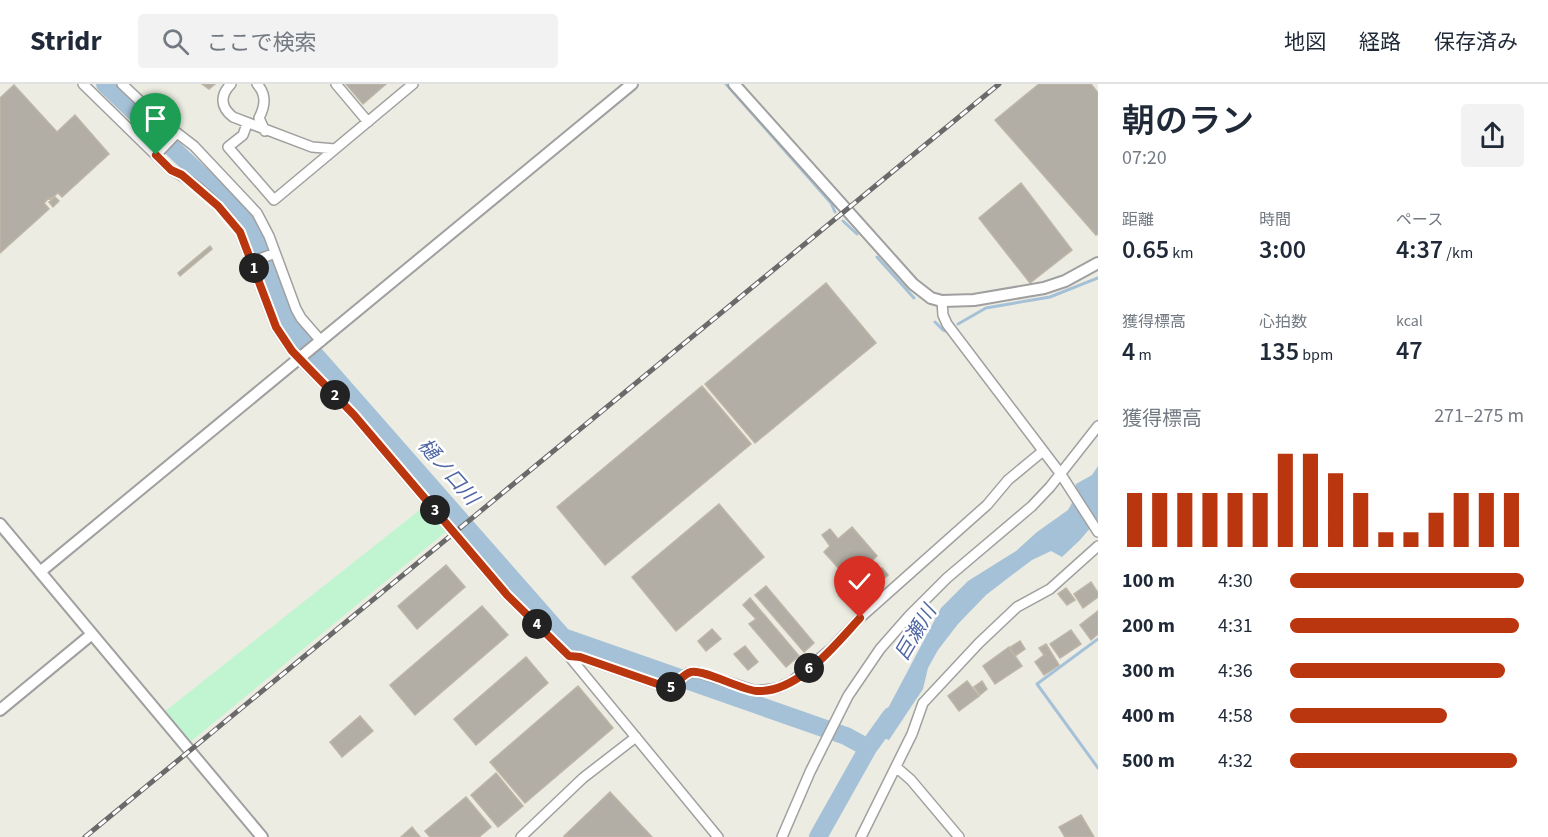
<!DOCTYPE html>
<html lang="ja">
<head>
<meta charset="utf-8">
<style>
	:root { --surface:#fff; --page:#f2f2f3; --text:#1f2937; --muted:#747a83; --line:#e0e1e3; --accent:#ba360e }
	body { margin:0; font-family:"Source Sans 3","Noto Sans JP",sans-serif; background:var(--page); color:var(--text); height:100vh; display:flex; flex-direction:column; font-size:22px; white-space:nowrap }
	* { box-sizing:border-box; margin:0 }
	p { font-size:20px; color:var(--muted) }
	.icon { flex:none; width:33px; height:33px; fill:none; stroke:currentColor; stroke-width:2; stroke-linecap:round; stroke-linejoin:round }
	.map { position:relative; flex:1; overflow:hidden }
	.drawer { display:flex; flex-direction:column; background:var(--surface); width:450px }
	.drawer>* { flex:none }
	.pin { position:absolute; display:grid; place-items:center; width:51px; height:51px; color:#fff; margin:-62px -26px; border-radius:50% 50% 50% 0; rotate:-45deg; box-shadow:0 0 6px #0007 }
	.pin .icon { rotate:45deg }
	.km { position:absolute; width:30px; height:30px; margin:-15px; border-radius:50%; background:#222; color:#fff; font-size:16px; line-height:30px; text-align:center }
	.round { display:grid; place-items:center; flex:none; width:63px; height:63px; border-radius:6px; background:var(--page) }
	.head { display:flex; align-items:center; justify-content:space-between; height:102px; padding:0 24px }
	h1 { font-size:33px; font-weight:600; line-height:45px }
	.figures { display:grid; grid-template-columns:repeat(3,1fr); gap:9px; height:102px; padding:6px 24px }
	.figures div { display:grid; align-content:center }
	.figures b { font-size:26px; font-weight:600 }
	.figures small { font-size:16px; font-weight:400 }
	.figures p { font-size:16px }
	.chart { height:168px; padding:12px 24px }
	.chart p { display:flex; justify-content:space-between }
	.chart svg { width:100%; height:108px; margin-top:6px; stroke:var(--accent); stroke-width:6 }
	ul { padding:0 24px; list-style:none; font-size:20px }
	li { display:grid; grid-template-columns:96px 72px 1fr; align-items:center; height:45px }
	li i { height:15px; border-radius:8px; background:var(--accent) }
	header { display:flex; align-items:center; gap:36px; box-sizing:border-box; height:84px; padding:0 30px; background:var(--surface); border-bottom:2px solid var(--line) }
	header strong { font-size:28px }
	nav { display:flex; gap:33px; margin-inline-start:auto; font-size:21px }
	.search { width:420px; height:54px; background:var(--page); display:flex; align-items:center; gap:15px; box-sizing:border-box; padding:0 21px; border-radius:6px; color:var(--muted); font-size:22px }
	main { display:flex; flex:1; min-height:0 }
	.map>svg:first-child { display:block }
	.park { fill:#c1f5d1 }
	.water { fill:#a5c1d8 }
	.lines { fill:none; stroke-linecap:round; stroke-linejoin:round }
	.stream { stroke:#a5c1d8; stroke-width:3 }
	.river { stroke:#a5c1d8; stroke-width:18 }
	.building { fill:#b2aea5; stroke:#bdb5a6; stroke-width:1.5 }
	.minor-casing { stroke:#a0a0a0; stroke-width:12 }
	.tertiary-casing { stroke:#a0a0a0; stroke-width:14 }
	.minor { stroke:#fff; stroke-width:9 }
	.tertiary { stroke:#fff; stroke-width:10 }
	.rail-casing { stroke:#6a6a6a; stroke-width:5 }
	.rail { stroke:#fff; stroke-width:3; stroke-dasharray:9; stroke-linecap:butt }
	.route-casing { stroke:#fff; stroke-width:12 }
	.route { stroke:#ba360e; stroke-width:8 }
	.labels { text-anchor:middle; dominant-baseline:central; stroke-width:5; stroke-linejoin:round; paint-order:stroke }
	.water-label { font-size:20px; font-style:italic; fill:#5067a4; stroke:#fff }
</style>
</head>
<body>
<header>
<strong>Stridr</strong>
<div class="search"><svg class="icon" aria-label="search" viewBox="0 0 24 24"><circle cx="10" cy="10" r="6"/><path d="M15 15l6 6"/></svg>ここで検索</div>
<nav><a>地図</a><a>経路</a><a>保存済み</a></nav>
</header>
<main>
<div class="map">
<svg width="1098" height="753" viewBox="0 0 1098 753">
	<rect width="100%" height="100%" fill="#edece2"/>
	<path class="park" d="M426 421 448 446 189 659 164 628Z"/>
	<path class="water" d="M1098 382V435L1080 456 1062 473 1051 467 1032 476 1012 491 986 511 958 540 938 566 928 584 923 605 889 656 869 648 886 628 941 524 968 497 1016 467 1037 448 1068 426 1072 419 1076 400 1092 391Z"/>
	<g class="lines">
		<path class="stream" d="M726 0 831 119 835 128
			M843 137 857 150
			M877 173 914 214
			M935 238 943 246 946 247
			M958 240 986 224 1050 213 1098 194
			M1098 555 1037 600 1098 684"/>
		<path class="river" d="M105 0 244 132C269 167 274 212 295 248L563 553 846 652 868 664
			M818 753 868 664 891 632"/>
	</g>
	<path class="building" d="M202 0H215L209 5Z
		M346 0H386L363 20Z
		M1039 0H1091L1098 9V150L1096 151 995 36Z
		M14 1 57 48 75 31 109 70 62 113 58 109 50 115 49 114 44 119 49 125 0 169V14Z
		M1021 99 1072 166 1030 199 979 134Z
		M55 113 59 117 53 123 49 118Z
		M210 162 212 165 180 192 178 189Z
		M826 199 876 259 755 359 705 300Z
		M702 302 751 360 605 481 557 423Z
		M719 420 764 473 676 547 632 493Z
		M852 443 877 472 849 496 824 468 830 462 822 451 830 445 838 455Z
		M446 481 465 503 417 545 398 522Z
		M882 484 888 491 877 501 879 504 867 514 858 504Z
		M1091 498 1098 509V513L1083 524 1074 510Z
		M766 502 814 559 804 568 755 511Z
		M1066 504 1075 516 1067 521 1058 510Z
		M750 514 799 572 786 583 749 540 756 535 743 521Z
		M482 522 508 551 415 631 390 601Z
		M1098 527V550L1091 556 1080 541Z
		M712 545 721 555 706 567 698 557Z
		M1071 546 1081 560 1060 574 1050 560Z
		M1020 557 1025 565 1015 572 1009 564Z
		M1046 560 1059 581 1044 591 1035 578 1044 571 1039 564Z
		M745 562 758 578 748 586 734 570Z
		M1009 563 1022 582 995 600 983 582Z
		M526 573 548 599 476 661 454 635Z
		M967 597 979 612 959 627 948 612Z
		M982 597 987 605 980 611 974 603Z
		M578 602 613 644 525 719 490 678Z
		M360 632 373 647 342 673 330 658Z
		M496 689 523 722 498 743 471 711Z
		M610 708 652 753H566L564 752Z
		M466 713 491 743 479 753H430L425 747Z
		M1081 731 1094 753H1065L1059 743Z
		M412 743 420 753H401Z"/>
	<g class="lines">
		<g class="minor-casing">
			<path id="minor" d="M83 0 171 86C196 97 224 126 240 148L276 243 292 267 354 331 507 511 569 572 718 753
				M122 0 159 35 194 62 257 129 269 152 296 225 301 234 321 257
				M231 0C220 11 220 23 233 33L312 63 335 65
				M257 0C267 11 265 22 259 34L265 47
				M336 0 368 38
				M247 40 243 51 228 63 274 116 413 0
				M156 71 177 49
				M252 178 275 169
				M942 217 943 231 947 240 1060 389 1098 448
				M569 572 580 573 669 604 688 589 697 588 756 607 778 604 791 598 832 564 860 534 987 421 1008 396 1043 367
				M896 683 911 696 959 753
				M521 753 583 694 636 653
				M782 753 810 688 848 612 880 565 909 532 947 494 1032 422 1050 403 1098 342
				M861 753 912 650 923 619 979 559 1017 523 1050 505 1098 462"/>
		</g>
		<g class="tertiary-casing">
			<path id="tertiary" d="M734 0 913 200 931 214 942 217 974 216 1044 204 1065 197 1098 179
				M0 440 262 753
				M40 488 632 0
				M0 626 92 550"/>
		</g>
		<use href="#minor" class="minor"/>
		<use href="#tertiary" class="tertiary"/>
		<g class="rail-casing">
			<path id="rail" d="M85 753 999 0"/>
		</g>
		<use href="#rail" class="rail"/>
	</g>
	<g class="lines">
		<g class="route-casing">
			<path id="route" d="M156 71 171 86 182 91 218 122 240 148 276 243 292 267 354 331 507 511 569 572 580 573 669 604C677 600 683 590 691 588 704 585 741 606 757 607 798 609 835 561 860 534"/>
		</g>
		<use href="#route" class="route"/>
	</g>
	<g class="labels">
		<g class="water-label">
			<text transform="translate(448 388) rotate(49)">樋ノ口川</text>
			<text transform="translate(916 549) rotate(-59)">巨瀬川</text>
		</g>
	</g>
</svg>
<div class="pin" style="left:156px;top:71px;background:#1e9e55"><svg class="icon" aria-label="arrive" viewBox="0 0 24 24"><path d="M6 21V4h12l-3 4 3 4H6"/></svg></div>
<div class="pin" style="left:860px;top:534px;background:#d93025"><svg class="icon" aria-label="check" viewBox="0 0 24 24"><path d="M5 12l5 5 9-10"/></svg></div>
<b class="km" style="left:254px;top:184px">1</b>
<b class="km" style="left:335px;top:311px">2</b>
<b class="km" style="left:435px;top:426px">3</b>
<b class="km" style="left:537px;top:540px">4</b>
<b class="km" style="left:671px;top:603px">5</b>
<b class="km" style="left:809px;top:584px">6</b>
</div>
<section class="drawer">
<div class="head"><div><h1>朝のラン</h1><p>07:20</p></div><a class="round"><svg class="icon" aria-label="share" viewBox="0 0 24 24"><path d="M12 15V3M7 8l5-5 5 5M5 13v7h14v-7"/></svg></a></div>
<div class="figures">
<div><p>距離</p><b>0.65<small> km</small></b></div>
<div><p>時間</p><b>3:00</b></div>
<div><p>ペース</p><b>4:37<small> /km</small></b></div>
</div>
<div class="figures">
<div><p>獲得標高</p><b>4<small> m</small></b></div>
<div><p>心拍数</p><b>135<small> bpm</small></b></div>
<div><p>kcal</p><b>47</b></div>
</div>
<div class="chart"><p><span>獲得標高</span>271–275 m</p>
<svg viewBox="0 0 160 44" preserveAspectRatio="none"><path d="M5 44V22M15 44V22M25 44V22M35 44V22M45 44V22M55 44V22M65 44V6M75 44V6M85 44V14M95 44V22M105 44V38M115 44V38M125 44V30M135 44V22M145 44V22M155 44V22"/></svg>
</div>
<ul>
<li><b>100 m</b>4:30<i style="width:100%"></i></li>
<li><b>200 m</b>4:31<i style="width:98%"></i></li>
<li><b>300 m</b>4:36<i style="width:92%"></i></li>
<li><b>400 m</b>4:58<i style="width:67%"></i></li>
<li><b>500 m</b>4:32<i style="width:97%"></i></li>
</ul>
</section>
</main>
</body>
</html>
